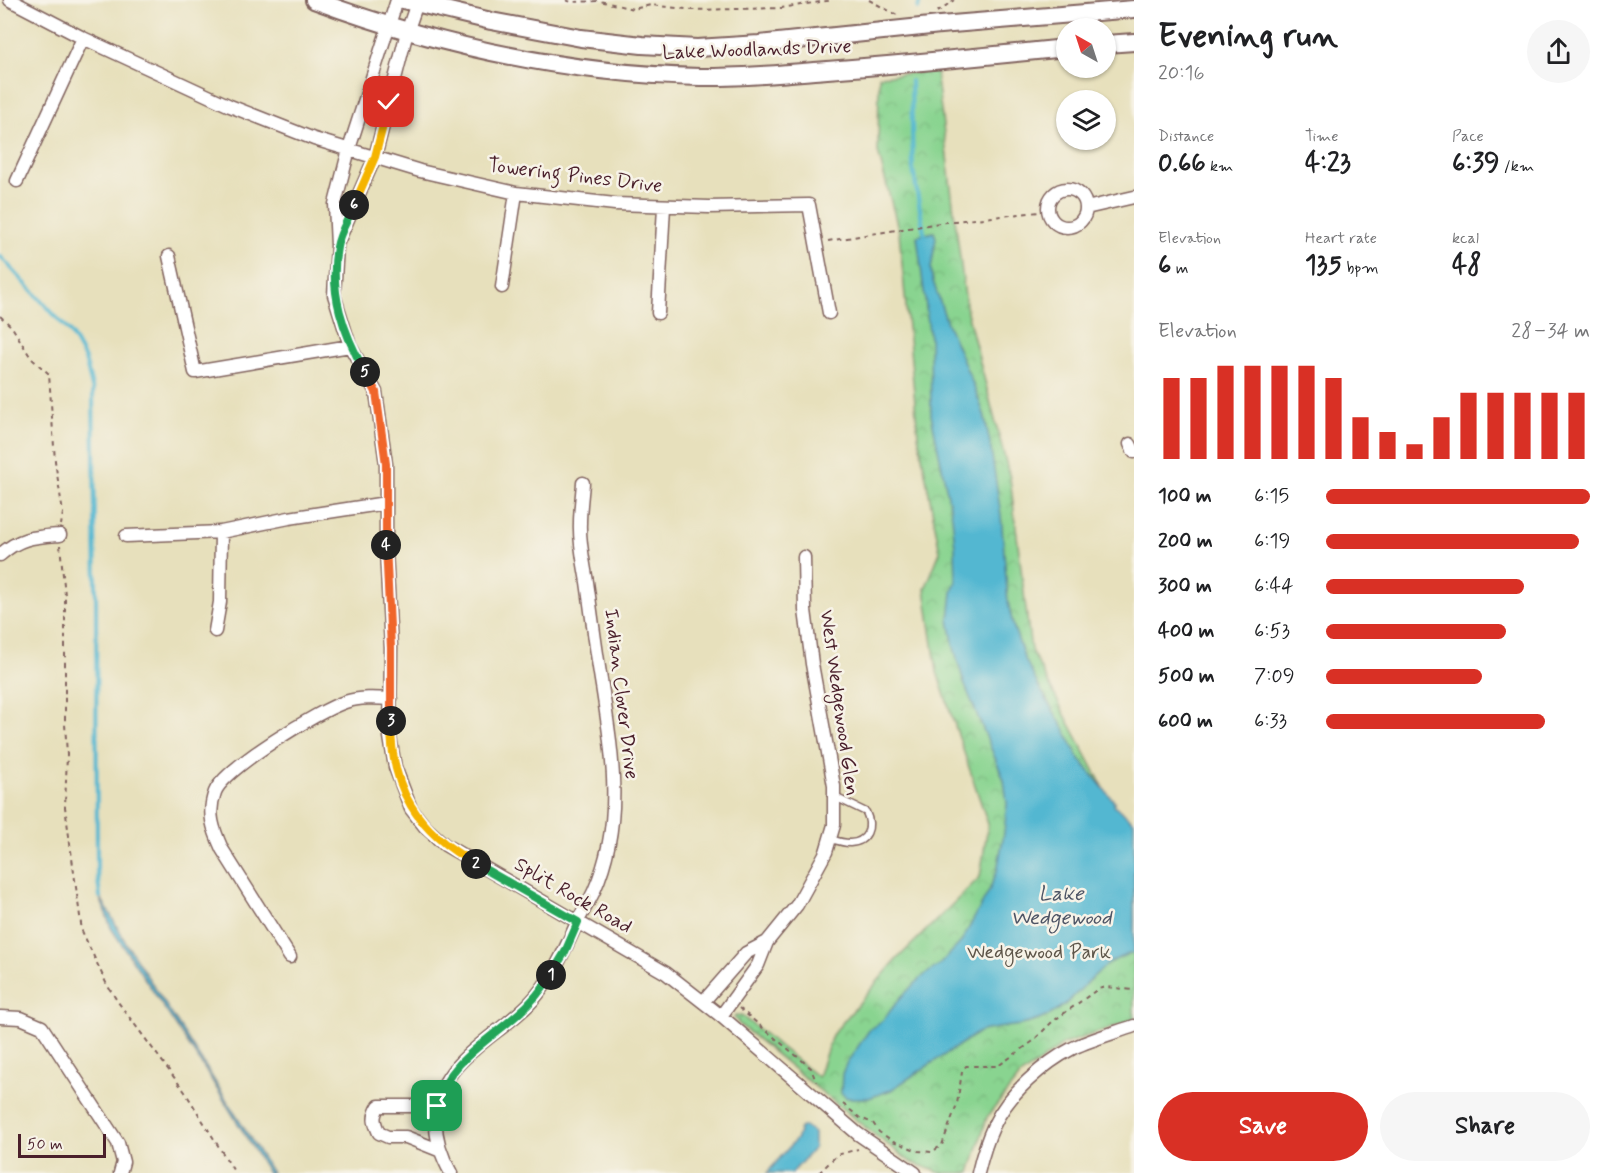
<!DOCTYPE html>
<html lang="en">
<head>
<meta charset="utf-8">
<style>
	:root { --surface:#fff; --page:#f6f6f6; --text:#202124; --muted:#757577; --accent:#d93025 }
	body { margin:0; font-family:Mynerve,sans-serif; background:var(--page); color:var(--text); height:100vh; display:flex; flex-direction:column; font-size:22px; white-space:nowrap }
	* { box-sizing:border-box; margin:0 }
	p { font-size:20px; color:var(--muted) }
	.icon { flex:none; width:33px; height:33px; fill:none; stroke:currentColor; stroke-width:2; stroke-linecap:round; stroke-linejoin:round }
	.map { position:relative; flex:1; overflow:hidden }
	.panel { display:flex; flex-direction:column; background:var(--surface); width:480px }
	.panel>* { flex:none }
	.needle { width:39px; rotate:321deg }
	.fabs { position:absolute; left:1056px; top:18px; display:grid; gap:12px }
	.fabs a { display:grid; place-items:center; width:60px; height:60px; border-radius:50%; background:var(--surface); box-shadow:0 2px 4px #0004; font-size:30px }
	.scale { position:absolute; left:18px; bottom:15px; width:88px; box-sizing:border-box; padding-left:6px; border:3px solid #4a1f2b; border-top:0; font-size:16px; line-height:21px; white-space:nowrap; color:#4a1f2b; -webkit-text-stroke:4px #f7f3e8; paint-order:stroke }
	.pin { position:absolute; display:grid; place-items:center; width:51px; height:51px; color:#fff; margin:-26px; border-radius:12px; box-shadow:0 3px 9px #0006 }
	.km { position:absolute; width:30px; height:30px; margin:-15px; border-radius:50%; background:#222; color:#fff; font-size:16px; line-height:30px; text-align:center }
	.round { display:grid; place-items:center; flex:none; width:63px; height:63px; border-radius:32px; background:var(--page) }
	.summary { display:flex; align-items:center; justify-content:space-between; height:102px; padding:0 24px }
	h1 { font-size:33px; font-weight:700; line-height:45px }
	.figures { display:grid; grid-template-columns:repeat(3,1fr); gap:9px; height:102px; padding:6px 24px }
	.figures div { display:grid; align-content:center }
	.figures b { font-size:26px; font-weight:700 }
	.figures small { font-size:16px; font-weight:400 }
	.figures p { font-size:16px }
	.chart { height:168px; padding:12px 24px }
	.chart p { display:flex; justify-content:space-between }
	.chart svg { width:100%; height:108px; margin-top:6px; stroke:var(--accent); stroke-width:6 }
	.action { display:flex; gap:12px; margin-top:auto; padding:12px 24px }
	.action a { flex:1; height:69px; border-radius:36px; background:var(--accent); color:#fff; font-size:24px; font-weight:700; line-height:69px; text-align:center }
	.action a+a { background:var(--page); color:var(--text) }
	ul { padding:0 24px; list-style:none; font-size:20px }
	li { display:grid; grid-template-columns:96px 72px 1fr; align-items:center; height:45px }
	li i { height:15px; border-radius:8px; background:var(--accent) }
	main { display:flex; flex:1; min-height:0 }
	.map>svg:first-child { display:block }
	.park { fill:url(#park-crowns); stroke:#6a7a5e; stroke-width:1.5 }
	.water { fill:#52b7d1; stroke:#4e6b7e; stroke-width:1.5 }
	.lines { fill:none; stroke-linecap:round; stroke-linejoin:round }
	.stream { stroke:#52b7d1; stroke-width:4 }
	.service-casing { stroke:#81635e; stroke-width:9 }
	.minor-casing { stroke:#81635e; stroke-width:15 }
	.secondary-casing { stroke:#81635e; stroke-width:20 }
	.path { stroke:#81635e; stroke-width:2; stroke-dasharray:4.5 4.5; stroke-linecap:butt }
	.service { stroke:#fff; stroke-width:6 }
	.minor { stroke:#fff; stroke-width:12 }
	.secondary { stroke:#fff; stroke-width:16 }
	.split-1-casing { stroke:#fff; stroke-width:12 }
	.split-2-casing { stroke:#fff; stroke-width:12 }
	.split-3-casing { stroke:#fff; stroke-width:12 }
	.split-4-casing { stroke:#fff; stroke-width:12 }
	.split-5-casing { stroke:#fff; stroke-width:12 }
	.split-6-casing { stroke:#fff; stroke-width:12 }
	.split-7-casing { stroke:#fff; stroke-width:12 }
	.split-1 { stroke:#22a559; stroke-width:8 }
	.split-2 { stroke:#22a559; stroke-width:8 }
	.split-3 { stroke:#f5b400; stroke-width:8 }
	.split-4 { stroke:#f0652b; stroke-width:8 }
	.split-5 { stroke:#f0652b; stroke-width:8 }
	.split-6 { stroke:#22a559; stroke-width:8 }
	.split-7 { stroke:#f5b400; stroke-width:8 }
	.labels { text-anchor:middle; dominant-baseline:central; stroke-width:5; stroke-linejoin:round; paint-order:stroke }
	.street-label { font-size:20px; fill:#4a1f2b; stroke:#f7f3e8 }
	.park-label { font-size:20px; fill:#5d5549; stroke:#f7f3e8 }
	.water-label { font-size:21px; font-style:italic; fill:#4d5465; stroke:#f7f3e8 }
</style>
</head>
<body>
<main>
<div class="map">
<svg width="1134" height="1173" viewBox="0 0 1134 1173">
	<defs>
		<pattern id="park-crowns" width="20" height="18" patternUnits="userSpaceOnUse" patternTransform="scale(1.5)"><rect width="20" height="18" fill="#89d490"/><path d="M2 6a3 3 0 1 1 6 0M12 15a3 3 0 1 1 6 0" fill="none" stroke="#78b67c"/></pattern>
	</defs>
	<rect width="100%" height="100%" fill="#f7f3e8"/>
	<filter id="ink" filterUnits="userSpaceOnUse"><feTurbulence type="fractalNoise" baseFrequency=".0167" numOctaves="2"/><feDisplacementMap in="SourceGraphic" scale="12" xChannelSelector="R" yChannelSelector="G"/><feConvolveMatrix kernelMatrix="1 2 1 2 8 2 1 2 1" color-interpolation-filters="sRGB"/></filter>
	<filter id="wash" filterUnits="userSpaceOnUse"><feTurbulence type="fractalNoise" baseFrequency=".008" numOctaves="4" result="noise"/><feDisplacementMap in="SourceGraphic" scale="24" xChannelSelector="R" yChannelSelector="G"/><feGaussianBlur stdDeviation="1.35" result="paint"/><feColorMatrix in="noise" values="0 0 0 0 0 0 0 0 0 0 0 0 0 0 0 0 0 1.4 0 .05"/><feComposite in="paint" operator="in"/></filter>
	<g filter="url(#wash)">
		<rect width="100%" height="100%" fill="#e7e0bc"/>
		<path class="park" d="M936 71 967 312 1010 478 1031 650 1134 846V1020L1064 1044 1020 1076 987 1117 970 1173H941L911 1162 867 1129 739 1024 734 1017 736 1015 742 1016 818 1077 832 1035 895 961 980 877 988 824 937 672 925 589 940 552 918 435 899 232 878 152 879 76Z"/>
		<path class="water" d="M934 232 936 238 931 269 932 278 947 323 973 384 984 414 990 443 1001 515 1008 602 1013 625 1024 657 1039 687 1065 730 1078 757 1114 801V805L1134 822V953C1096 960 1081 999 1048 1016 1025 1028 1003 1025 979 1032L891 1090 869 1098H847L841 1093 842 1074 846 1064 870 1029 883 1020 901 997 923 976 939 965 961 942 988 893 997 871 1004 833 1007 804 1004 780 964 683 954 648 949 620 952 592 956 581 955 547 952 516 931 415 930 339 917 236Z
			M99 894 127 945 209 1072 272 1173H268L208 1074 111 928Z
			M805 1126 814 1133V1148L792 1173H767L797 1138 800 1128Z"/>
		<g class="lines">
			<path class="stream" d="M918 9 920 0
				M911 81 913 169 925 238
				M0 256 70 332 85 359 93 391 96 586 97 871 100 897"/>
		</g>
	</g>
	<g filter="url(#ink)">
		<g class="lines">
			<g class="service-casing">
				<path id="service" d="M831 839C837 841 843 843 850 843 868 842 873 827 866 812L835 797"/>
			</g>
			<g class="minor-casing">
				<path id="minor" d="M10 0 83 38 230 106 314 139 420 171 516 193 615 204 709 207 809 205 829 313
					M397 0 349 149 335 204 337 246 334 295 350 346 376 392 386 464V550L391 648 390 737 395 767 411 809 425 827 445 845 666 973 721 1016 858 1134 915 1173
					M17 181 83 38
					M1048 208a19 19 0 1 1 38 0a19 19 0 1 1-38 0Z
					M1086 208 1134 197
					M338 242 375 157 407 32 418 0
					M169 256 195 372 350 346
					M502 287 516 193
					M658 313 664 207
					M1130 444 1134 452
					M126 536 221 532 289 518 386 503
					M0 555C20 537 34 537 60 535
					M215 631 220 602 221 532
					M290 957 222 849C213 829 207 813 215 792 224 768 320 710 345 702 360 697 376 698 391 699
					M703 1002 746 953 767 942
					M721 1016 758 965 767 942 797 905 826 852 834 825V786L812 664 805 610 804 557
					M0 1017 21 1018 42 1027 118 1143 123 1162 120 1173
					M437 1106H379C372 1117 374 1122 379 1133L388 1137H406L441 1151
					M451 1173C440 1154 434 1134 436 1112 441 1056 506 1034 537 995 555 973 565 949 577 923 582 912 589 902 594 891 624 824 613 756 602 686 596 651 592 617 587 582 584 563 579 543 580 523 580 510 582 496 583 483
					M978 1173C982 1156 987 1140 994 1125 1008 1094 1044 1063 1073 1048 1092 1039 1114 1033 1134 1026"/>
			</g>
			<g class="secondary-casing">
				<path id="secondary" d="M314 0C438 46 568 74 700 77 742 78 785 73 827 70 907 64 987 56 1066 48
					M403 0 491 21 581 38 642 45 697 48 759 44 940 25 1134 9
					M1106 44 1134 42"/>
			</g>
			<path class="path" d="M566 0 571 2 600 1 633 9 651 5 693 10 781 8 833 0
				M869 0 897 15
				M937 12 954 0
				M828 241 946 222 1048 211
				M0 316 12 327 31 358 49 374 55 461 63 513 61 525
				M60 545 65 595V724L67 754 65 807 82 931 107 985 118 1002 185 1092 235 1173
				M739 1008 811 1068 816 1082
				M843 1104 860 1118 873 1123 879 1132 893 1141 918 1151 932 1152 942 1145 957 1104 962 1072 966 1066H998L1032 1042 1052 1022 1098 989 1106 987 1134 990
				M819 1173 837 1155 858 1149"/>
			<use href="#service" class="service"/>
			<use href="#minor" class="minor"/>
			<use href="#secondary" class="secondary"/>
		</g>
	</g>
	<g class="lines" filter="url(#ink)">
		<g class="split-1-casing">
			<path id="split-1" d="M437 1106C446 1063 488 1041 518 1014 531 1003 542 990 551 975"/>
		</g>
		<g class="split-2-casing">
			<path id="split-2" d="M476 864 578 922 565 952 551 975"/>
		</g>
		<g class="split-3-casing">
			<path id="split-3" d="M391 721C390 788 417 832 476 864"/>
		</g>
		<g class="split-4-casing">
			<path id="split-4" d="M386 545 391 648V721"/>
		</g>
		<g class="split-5-casing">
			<path id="split-5" d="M365 372 376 392 386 464V545"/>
		</g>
		<g class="split-6-casing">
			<path id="split-6" d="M354 205C349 218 339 233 337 247 329 293 343 332 365 372"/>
		</g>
		<g class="split-7-casing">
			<path id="split-7" d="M354 205 375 157 389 102"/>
		</g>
		<use href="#split-1" class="split-1"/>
		<use href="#split-2" class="split-2"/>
		<use href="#split-3" class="split-3"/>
		<use href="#split-4" class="split-4"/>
		<use href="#split-5" class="split-5"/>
		<use href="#split-6" class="split-6"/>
		<use href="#split-7" class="split-7"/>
	</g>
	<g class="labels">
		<g class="street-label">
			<text transform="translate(757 50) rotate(-2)">Lake Woodlands Drive</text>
			<text transform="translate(575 176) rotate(7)">Towering Pines Drive</text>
			<text transform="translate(621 694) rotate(83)">Indian Clover Drive</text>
			<text transform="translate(839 703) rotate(82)">West Wedgewood Glen</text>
			<text transform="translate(573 896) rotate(30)">Split Rock Road</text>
		</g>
		<g class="park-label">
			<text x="1039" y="952">Wedgewood Park</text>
		</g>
		<g class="water-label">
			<text x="1061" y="894">Lake<tspan x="1061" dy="24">Wedgewood</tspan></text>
		</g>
	</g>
</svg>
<div class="fabs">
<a><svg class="needle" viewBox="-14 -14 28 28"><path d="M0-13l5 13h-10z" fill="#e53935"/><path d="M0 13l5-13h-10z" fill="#757577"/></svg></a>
<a><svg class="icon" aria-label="layers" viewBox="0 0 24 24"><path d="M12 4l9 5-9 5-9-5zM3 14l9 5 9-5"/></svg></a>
</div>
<div class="scale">50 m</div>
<div class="pin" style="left:437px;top:1106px;background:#1e9e55"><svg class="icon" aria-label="arrive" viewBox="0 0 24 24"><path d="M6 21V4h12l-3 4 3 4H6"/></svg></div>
<div class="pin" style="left:389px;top:102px;background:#d93025"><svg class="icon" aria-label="check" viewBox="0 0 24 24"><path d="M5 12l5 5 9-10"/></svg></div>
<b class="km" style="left:551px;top:975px">1</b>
<b class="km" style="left:476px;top:864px">2</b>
<b class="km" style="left:391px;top:721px">3</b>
<b class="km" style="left:386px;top:545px">4</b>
<b class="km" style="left:365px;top:372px">5</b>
<b class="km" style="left:354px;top:205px">6</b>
</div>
<section class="panel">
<div class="summary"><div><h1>Evening run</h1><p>20:16</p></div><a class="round"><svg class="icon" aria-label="share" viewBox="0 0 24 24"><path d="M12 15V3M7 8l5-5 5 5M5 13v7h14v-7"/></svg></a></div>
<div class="figures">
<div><p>Distance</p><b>0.66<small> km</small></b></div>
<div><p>Time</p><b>4:23</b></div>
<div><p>Pace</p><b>6:39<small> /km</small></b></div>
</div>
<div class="figures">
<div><p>Elevation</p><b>6<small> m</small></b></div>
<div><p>Heart rate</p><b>135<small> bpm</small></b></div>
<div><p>kcal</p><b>48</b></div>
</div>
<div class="chart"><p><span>Elevation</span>28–34 m</p>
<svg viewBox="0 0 160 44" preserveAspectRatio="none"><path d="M5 44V11M15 44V11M25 44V6M35 44V6M45 44V6M55 44V6M65 44V11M75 44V27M85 44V33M95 44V38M105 44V27M115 44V17M125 44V17M135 44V17M145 44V17M155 44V17"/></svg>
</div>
<ul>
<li><b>100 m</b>6:15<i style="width:100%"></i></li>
<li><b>200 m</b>6:19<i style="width:96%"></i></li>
<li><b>300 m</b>6:44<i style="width:75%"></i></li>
<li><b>400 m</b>6:53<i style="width:68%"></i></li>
<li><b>500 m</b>7:09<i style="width:59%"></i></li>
<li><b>600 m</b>6:33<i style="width:83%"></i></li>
</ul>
<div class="action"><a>Save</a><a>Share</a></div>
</section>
</main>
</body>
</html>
